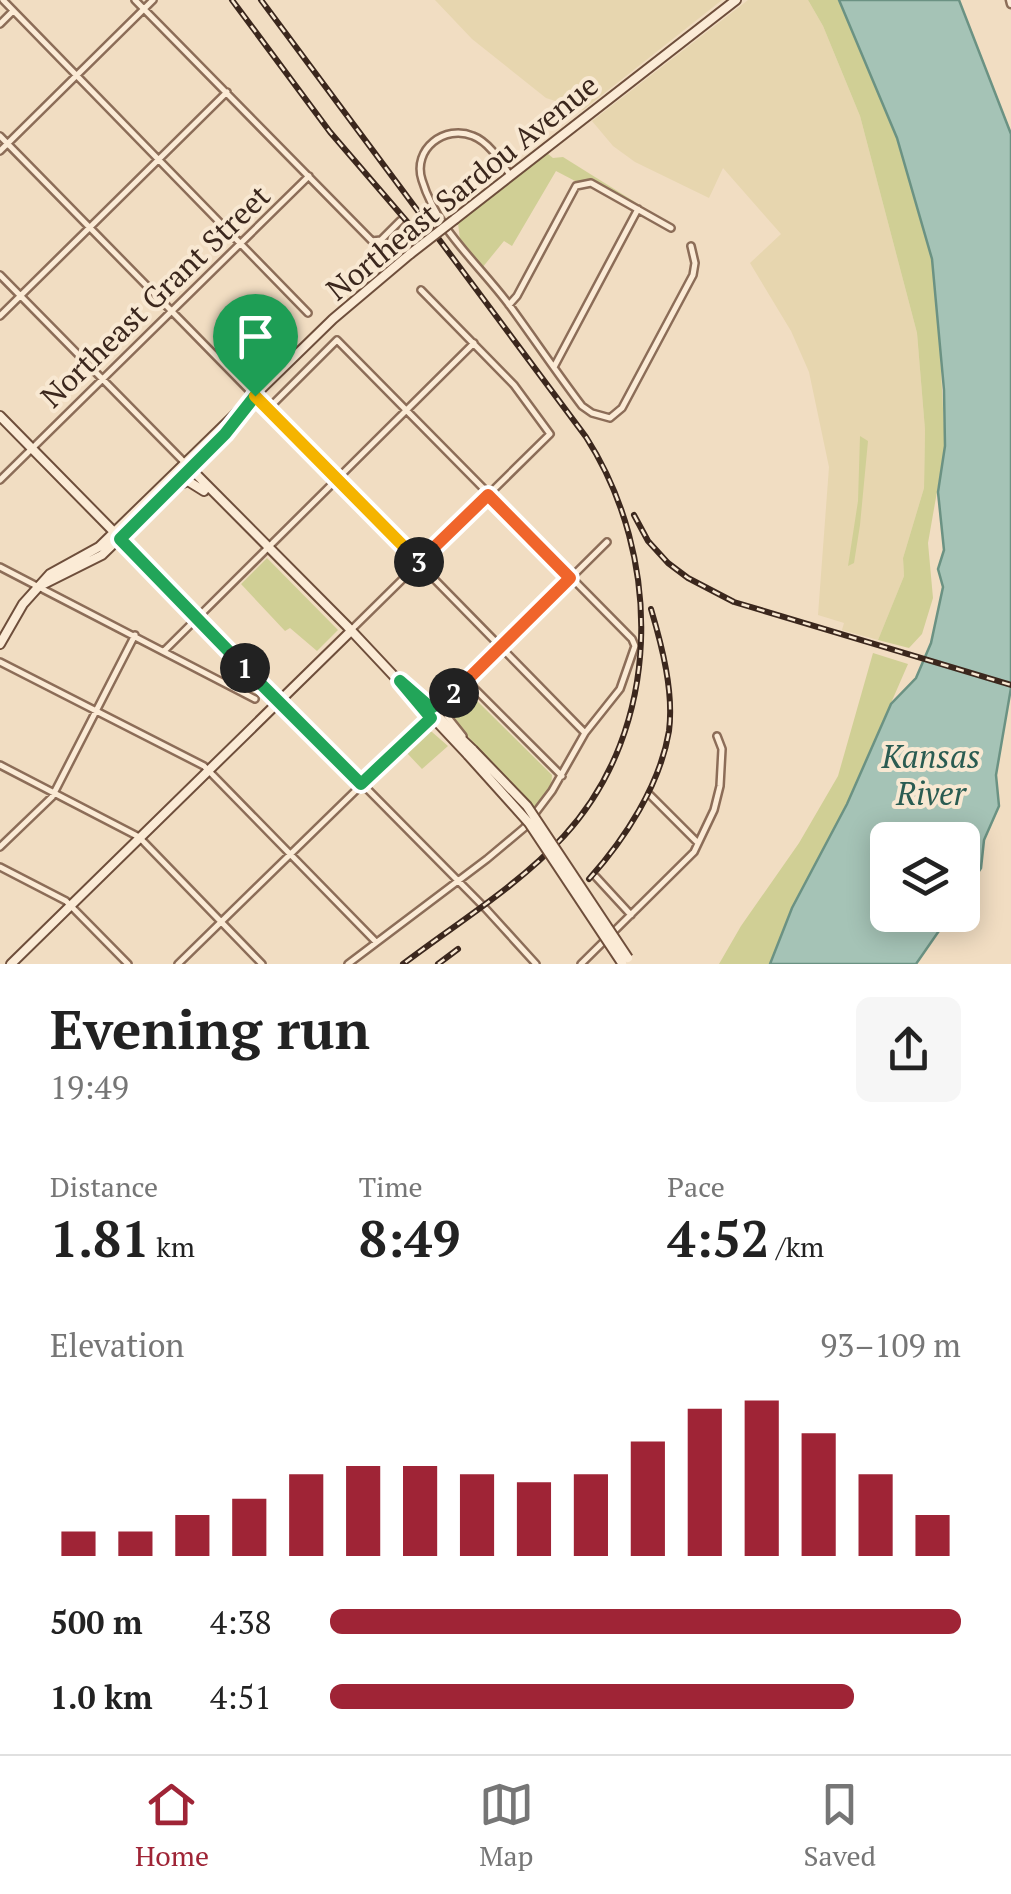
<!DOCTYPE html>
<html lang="en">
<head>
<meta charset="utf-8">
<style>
	:root { --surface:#fff; --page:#f6f6f6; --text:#222; --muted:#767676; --line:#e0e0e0; --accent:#9f2436 }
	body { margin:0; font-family:"PT Serif",serif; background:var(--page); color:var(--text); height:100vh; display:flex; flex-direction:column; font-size:38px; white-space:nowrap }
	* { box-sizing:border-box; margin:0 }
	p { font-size:32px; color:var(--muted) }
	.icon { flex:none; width:55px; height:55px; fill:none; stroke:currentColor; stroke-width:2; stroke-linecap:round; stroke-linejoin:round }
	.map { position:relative; height:964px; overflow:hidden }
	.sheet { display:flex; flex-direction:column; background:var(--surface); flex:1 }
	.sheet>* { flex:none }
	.fabs { position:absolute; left:870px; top:822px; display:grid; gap:20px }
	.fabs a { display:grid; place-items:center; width:110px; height:110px; border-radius:15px; background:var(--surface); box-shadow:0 5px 25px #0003; font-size:50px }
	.pin { position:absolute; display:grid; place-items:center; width:85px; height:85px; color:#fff; margin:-102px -42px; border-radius:50% 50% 50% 0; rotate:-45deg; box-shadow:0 0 10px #0007 }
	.pin .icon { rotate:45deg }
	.km { position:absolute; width:50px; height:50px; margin:-25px; border-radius:50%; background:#222; color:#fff; font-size:28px; line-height:50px; text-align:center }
	.round { display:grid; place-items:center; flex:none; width:105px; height:105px; border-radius:15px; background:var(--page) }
	.summary { display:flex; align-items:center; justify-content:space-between; height:170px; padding:0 50px }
	h1 { font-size:55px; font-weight:700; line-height:75px }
	.stats { display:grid; grid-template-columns:repeat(3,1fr); gap:15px; height:170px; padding:10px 50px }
	.stats div { display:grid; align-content:center }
	.stats b { font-size:50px; font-weight:700 }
	.stats small { font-size:28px; font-weight:400 }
	.stats p { font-size:28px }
	.chart { height:280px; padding:20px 50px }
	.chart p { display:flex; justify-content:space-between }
	.chart svg { width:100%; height:180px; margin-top:10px; stroke:var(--accent); stroke-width:6 }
	ul { padding:0 50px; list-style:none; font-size:32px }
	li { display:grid; grid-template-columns:160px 120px 1fr; align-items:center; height:75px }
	li i { height:25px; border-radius:12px; background:var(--accent) }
	.menu { display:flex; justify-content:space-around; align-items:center; height:140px; border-top:2px solid var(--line); background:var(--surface); font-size:28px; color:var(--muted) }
	.menu a { display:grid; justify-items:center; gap:5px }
	.menu .active { color:var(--accent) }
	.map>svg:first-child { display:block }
	.farmland { fill:#e7d6af }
	.green { fill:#d0cf95 }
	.water { fill:#a5c3b6; stroke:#6b9283; stroke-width:2.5 }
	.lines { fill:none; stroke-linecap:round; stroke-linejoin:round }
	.minor-casing { stroke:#8c6d58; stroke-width:10 }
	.tertiary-casing { stroke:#8c6d58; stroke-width:11 }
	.secondary-casing { stroke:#6e4e3b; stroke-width:12 }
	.minor { stroke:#fbebd6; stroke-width:5 }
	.tertiary { stroke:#fbebd6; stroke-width:6 }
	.secondary { stroke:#fbebd6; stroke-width:8 }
	.rail-casing { stroke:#3b271d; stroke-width:6 }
	.rail { stroke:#f8e8d2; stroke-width:2.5; stroke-dasharray:8; stroke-linecap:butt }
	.secondary-bridge-casing { stroke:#6e4e3b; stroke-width:12; stroke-linecap:butt }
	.secondary-bridge { stroke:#fbebd6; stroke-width:8 }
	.split-1-casing { stroke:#fff; stroke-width:20 }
	.split-2-casing { stroke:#fff; stroke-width:20 }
	.split-3-casing { stroke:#fff; stroke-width:20 }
	.split-4-casing { stroke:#fff; stroke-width:20 }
	.split-1 { stroke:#22a559; stroke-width:12 }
	.split-2 { stroke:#22a559; stroke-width:12 }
	.split-3 { stroke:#f0652b; stroke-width:12 }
	.split-4 { stroke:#f5b400; stroke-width:12 }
	.labels { text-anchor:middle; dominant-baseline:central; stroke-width:8; stroke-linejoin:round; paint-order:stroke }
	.street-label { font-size:30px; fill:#3b271d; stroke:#f8e8d2 }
	.water-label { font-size:32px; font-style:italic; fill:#2b5c52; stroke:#f8e8d2 }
</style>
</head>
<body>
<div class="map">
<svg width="1011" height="964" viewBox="0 0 1011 964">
	<rect width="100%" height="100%" fill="#f1ddc2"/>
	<path class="farmland" d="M435 0H722L583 110 546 98 472 39Z
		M748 0H808L823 26 860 116 917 333 925 430 924 488 903 558 904 576 878 640 842 630 844 623 818 615 829 467 809 372 791 331 750 263 781 234 723 168 709 198 635 162 613 146 592 121Z"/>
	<path class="green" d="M808 0H839L897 138 932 259 937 296 945 446 928 543 933 598 922 634 909 648 878 640 904 576 903 558 924 488 925 430 917 333 860 116 823 26Z
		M547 153 553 158 563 157 667 222 590 181 577 182 556 171 512 246 504 241 482 268 460 240 458 223Z
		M860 436 868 441 860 525 854 563 848 566 858 501Z
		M267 558 338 630 317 651 290 628 285 631 241 584Z
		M873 653 908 664 847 804 792 908 770 964H719L741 926 799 843 838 776Z
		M469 693 552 775 551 787 533 810 450 716C451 705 458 695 469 693Z
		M427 731 432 732 448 746 422 769 406 752Z"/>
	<path class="water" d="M839 0H959L1011 134V688L996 775 999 806 984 840 981 868 963 896 962 840H888V915H950L916 964H770L792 908 847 804 891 704 916 678 931 643 943 587 938 569 944 550 938 492 945 446 944 390 932 259 897 138Z"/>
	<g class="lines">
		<g class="minor-casing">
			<path id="minor" d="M3 0 308 313
				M135 0 372 241 381 240 400 221
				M0 24 13 11
				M0 136 585 733
				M0 151 153 0
				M510 175C501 162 489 142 473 136 445 124 412 149 422 180 437 230 479 264 510 306 534 339 557 373 582 406L592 413 610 418 622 408 693 275 695 263 691 246
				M0 275 185 463
				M509 305 517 296 576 186 591 183 671 228
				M0 316 227 92
				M554 367 638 209
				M268 409 337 340 632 639 635 646 620 689 585 733 552 791 524 828 487 859 348 964
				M0 480 309 176
				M120 539 486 909 536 964
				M0 567 255 699
				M352 629 550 434 514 385 421 290
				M164 651 474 343
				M0 662 204 766 376 942
				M467 681 562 776
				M451 698 447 716 463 736
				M432 708 467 681 607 542
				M0 765 139 837 262 964
				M650 795 698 843
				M0 847 52 797 135 635
				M0 867 66 901 128 964
				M596 877 631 915
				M178 964 431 717
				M581 964 694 852 714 810 720 786 722 749 717 736"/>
		</g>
		<g class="tertiary-casing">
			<path id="tertiary" d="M1010 0 1011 4"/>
		</g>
		<g class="secondary-casing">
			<path id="secondary" d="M455 219 736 0
				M0 416 117 535
				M185 463 347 626 468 755
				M177 485 188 481 204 491
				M40 586 102 555 218 442 250 404
				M0 644 23 604 50 574 99 547 333 319 410 254
				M404 684 473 750
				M11 964 351 631"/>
		</g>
		<use href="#minor" class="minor"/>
		<use href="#tertiary" class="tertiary"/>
		<use href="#secondary" class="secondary"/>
		<g class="rail-casing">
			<path id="rail" d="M232 0 330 132 422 239
				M261 0 586 437C663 557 663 728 564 836 518 886 457 923 403 964
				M634 515 648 541 668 563 688 578 734 602 1011 685
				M589 879C625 839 660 785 669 731 674 692 662 646 651 609
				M438 964 458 949"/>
		</g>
		<use href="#rail" class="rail"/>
		<g class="secondary-bridge-casing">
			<path id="secondary-bridge" d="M410 254 455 219
				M473 750 527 806 628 958
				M468 755 529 823 622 963"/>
		</g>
		<use href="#secondary-bridge" class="secondary-bridge"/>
	</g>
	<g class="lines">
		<g class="split-1-casing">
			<path id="split-1" d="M245 668 120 539 225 434 255 396"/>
		</g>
		<g class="split-2-casing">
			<path id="split-2" d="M245 668 361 784 431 718 400 681 431 708 454 693"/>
		</g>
		<g class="split-3-casing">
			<path id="split-3" d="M419 562 488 495 570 578 454 693"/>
		</g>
		<g class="split-4-casing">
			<path id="split-4" d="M255 396 419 562"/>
		</g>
		<use href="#split-1" class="split-1"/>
		<use href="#split-2" class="split-2"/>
		<use href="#split-3" class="split-3"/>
		<use href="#split-4" class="split-4"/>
	</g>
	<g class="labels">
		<g class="street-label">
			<text transform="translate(462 187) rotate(-39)">Northeast Sardou Avenue</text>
			<text transform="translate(155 296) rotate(-44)">Northeast Grant Street</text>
		</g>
		<g class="water-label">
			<text x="931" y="756">Kansas<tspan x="931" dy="37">River</tspan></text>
		</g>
	</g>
</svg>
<div class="fabs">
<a><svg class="icon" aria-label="layers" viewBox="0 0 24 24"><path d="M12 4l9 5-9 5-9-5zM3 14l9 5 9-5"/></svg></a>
</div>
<div class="pin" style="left:255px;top:396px;background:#1e9e55"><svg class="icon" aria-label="arrive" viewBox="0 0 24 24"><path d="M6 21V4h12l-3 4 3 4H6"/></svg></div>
<b class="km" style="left:245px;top:668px">1</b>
<b class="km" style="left:454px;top:693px">2</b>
<b class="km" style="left:419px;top:562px">3</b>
</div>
<section class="sheet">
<div class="summary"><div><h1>Evening run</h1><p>19:49</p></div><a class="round"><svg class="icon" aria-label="share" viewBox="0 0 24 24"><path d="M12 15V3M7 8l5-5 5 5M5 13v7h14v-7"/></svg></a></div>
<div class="stats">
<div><p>Distance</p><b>1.81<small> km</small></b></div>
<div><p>Time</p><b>8:49</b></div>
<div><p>Pace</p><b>4:52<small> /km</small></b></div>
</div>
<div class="chart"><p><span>Elevation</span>93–109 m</p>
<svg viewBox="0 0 160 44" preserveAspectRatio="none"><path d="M5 44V38M15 44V38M25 44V34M35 44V30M45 44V24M55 44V22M65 44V22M75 44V24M85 44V26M95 44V24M105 44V16M115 44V8M125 44V6M135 44V14M145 44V24M155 44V34"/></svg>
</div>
<ul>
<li><b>500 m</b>4:38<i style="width:100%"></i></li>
<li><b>1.0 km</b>4:51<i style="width:83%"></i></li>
</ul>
</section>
<nav class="menu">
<a class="active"><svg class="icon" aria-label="home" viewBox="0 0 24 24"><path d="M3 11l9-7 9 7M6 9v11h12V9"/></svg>Home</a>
<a><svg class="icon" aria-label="map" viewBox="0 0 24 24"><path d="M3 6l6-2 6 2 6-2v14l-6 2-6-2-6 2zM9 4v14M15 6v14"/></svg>Map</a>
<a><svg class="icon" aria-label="saved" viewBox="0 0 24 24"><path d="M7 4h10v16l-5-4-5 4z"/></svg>Saved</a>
</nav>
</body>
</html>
